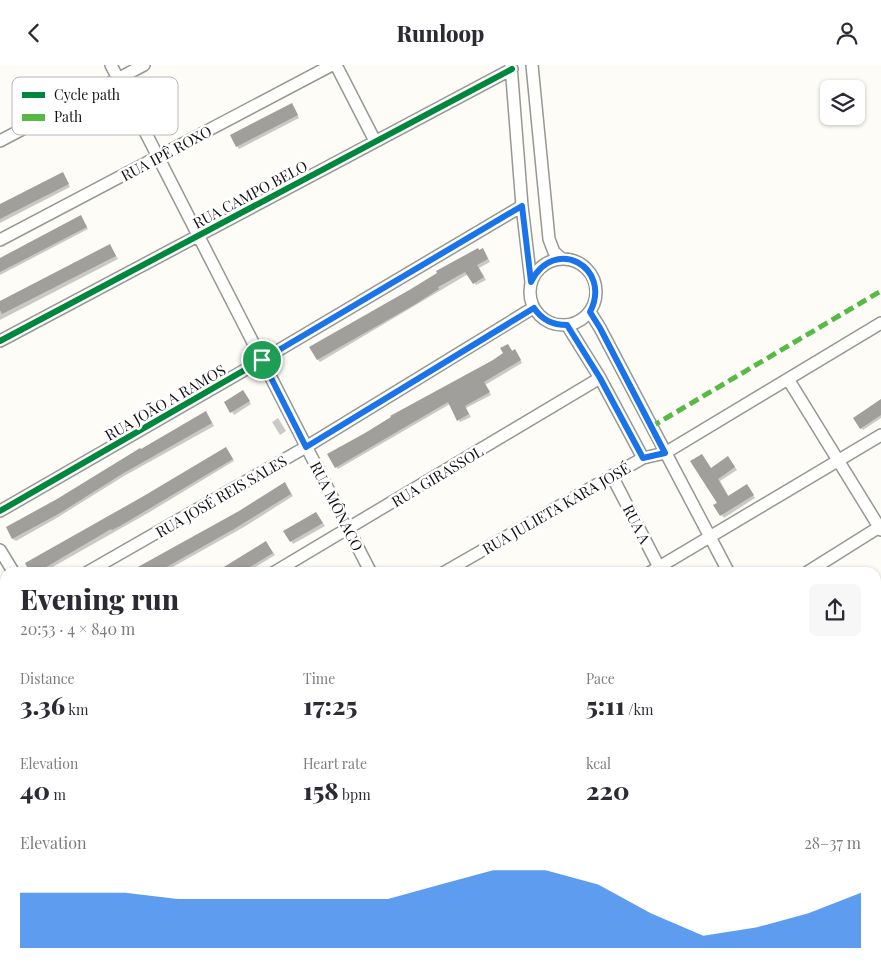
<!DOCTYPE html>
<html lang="en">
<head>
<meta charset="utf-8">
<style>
	:root { --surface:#fff; --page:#f7f7f7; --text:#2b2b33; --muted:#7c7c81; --accent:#1a73e8 }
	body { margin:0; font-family:"Playfair Display",serif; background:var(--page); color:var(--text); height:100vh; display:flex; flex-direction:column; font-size:19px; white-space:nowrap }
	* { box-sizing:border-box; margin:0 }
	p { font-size:16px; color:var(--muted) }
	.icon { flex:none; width:28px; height:28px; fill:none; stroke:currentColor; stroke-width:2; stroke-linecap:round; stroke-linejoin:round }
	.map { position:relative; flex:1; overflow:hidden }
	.sheet { position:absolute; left:0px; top:502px; width:881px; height:406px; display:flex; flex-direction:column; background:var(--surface); border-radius:15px 15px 0 0; box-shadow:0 1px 4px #0004 }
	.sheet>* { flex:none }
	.controls { position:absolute; left:820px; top:15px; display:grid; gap:10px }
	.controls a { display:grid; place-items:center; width:45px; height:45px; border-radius:8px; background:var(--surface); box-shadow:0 1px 4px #0004; font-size:25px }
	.pin { position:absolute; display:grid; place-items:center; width:42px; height:42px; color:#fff; margin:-21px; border:2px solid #fff; border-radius:50%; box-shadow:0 1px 5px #0007 }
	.round { display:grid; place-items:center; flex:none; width:52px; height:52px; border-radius:8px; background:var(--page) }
	.summary { display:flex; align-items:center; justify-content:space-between; height:85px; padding:0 20px }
	h1 { font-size:28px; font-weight:800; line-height:38px }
	.metrics { display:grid; grid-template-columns:repeat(3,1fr); gap:8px; height:85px; padding:5px 20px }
	.metrics div { display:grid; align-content:center }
	.metrics b { font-size:25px; font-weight:800 }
	.metrics small { font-size:14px; font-weight:400 }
	.metrics p { font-size:14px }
	.chart { height:140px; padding:10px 20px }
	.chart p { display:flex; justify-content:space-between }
	.chart svg { width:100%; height:90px; margin-top:5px; fill:var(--accent); opacity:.7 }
	header { display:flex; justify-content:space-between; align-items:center; height:65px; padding:0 20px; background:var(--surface); font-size:22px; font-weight:800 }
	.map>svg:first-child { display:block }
	.shadow { fill:#0003 }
	.building { fill:#a19f9c }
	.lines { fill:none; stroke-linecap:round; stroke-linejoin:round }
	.street-casing { stroke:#979795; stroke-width:14 }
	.street { stroke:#fffffe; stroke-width:11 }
	.quiet { stroke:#58b947; stroke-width:5; stroke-dasharray:10 5; stroke-linecap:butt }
	.cycleway-casing { stroke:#fff; stroke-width:9 }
	.cycleway { stroke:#00873e; stroke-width:6 }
	.route-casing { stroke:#fff; stroke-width:10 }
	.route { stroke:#1a73e8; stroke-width:6 }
	.labels { text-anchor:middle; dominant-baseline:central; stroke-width:5; stroke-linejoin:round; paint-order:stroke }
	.street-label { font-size:15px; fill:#111; stroke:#fff }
	.key { fill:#fff; stroke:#b8b8b8; stroke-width:1 }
	.key-label { font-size:14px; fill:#111 }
</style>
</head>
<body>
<header><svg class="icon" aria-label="back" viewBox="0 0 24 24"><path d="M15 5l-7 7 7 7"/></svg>Runloop<svg class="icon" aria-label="person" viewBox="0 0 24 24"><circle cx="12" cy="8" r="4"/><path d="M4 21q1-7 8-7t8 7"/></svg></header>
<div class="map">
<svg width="881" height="908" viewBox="0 0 881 908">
	<rect width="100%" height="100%" fill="#fdfcf7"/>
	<path class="shadow" d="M294 42 299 53 239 84 237 81Z
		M63 108 70 122 0 158V140Z
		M81 151 88 164 0 210V195L23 182V181Z
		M110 180 118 194 0 255V238Z
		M480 186 485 187 490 197 479 203 486 215 476 220 468 209 320 297 318 295 311 282Z
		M508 280 513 287 515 286 517 288 522 298 485 320 491 330 466 343 471 352 460 357 450 339 338 404 336 402 504 289Z
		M243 326 251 339 234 350 226 337Z
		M881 336V353L863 365 861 363Z
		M208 350 214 361 124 411 55 454 16 476 13 474 7 463Z
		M278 353 286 366 280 370 272 357Z
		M228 386 234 396 148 448 42 508H32Z
		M730 395 737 405 720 416 729 432 749 423 755 433 724 453 715 441 719 438 711 404Z
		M287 421 293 431 244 462 162 508H130Z
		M316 448 325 461 293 479 285 466Z
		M266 477 275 490 246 508H216Z
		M881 571V589L876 592V574Z
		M881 607V625L876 628V610Z
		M881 663V681L876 684V666Z
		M881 699V711L876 703Z
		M304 904H329L321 908H297Z
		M362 904H385L377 908H354Z
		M461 904H484L477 908H454Z
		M519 904H543L535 908H511Z
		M632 904H641L635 907Z
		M675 904H700L692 908H667Z
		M780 904H804L797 908H773Z
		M834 904H857L849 908H826Z"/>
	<path class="building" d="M292 38 298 50 236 82 230 70Z
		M63 107 69 119 0 154V139Z
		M81 150 87 162 0 207V193Z
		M110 179 116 191 2 249 0 245V236Z
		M478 183 479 185 483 183 488 194 477 200 484 212 473 219 465 207 438 222 439 224 414 240 317 295 309 282 411 224 437 208 436 206Z
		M508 279 512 286 515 284 521 295 484 317 490 327 465 341 469 349 457 356 448 337 335 403 327 389 365 368 391 352 390 351 493 295 503 288 500 283Z
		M243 325 250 336 230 348 224 337Z
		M881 334V350L860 364 853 353Z
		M206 346 212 358 122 409 60 448 12 474 6 462 57 434 132 388 140 383 141 384Z
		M226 382 233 394 120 461 112 465 111 464 36 508H30L25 498 142 432Z
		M702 389 711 403 728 391 735 402 718 414 728 431 747 419 754 430 720 451 713 440 717 438 690 396Z
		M285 417 291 429 234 464 156 508H127L239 446Z
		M316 447 323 458 290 477 283 466Z
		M266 476 273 488 245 505 246 508H214Z"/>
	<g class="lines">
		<g class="street-casing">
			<path id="street" d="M111 0 371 508
				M336 0 375 76
				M511 0 522 141 531 217
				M532 0 549 174 554 187 561 193
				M0 76 144 0
				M0 175 332 0
				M530 227a33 33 0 1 1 66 0a33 33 0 1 1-66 0Z
				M590 247 600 263 729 508
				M567 260 600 313 643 393
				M0 276 512 4
				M788 314 881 465
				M612 411 662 508
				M0 446 262 295 522 141
				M0 485 14 508
				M86 508 306 382 533 243
				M273 508 600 313
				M443 508 643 393 665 388 881 258
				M649 508 881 370
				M806 508 881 461
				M876 552 881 549
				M0 590 5 582
				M876 647 881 644
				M876 731 881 729
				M876 772 881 780
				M0 804 5 812
				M876 893 881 901
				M63 904 66 908
				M261 904 264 908
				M203 908V904
				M416 908 424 904
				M576 908 584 904
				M735 908 742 904"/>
		</g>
		<use href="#street" class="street"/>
		<path class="quiet" d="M651 362 881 226"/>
		<g class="cycleway-casing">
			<path id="cycleway" d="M0 276 512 4
				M0 446 262 295 522 141"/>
		</g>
		<use href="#cycleway" class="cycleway"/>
	</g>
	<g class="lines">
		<g class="route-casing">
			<path id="route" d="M522 141 531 217C554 170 613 202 590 247L600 263 665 388 643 393 600 313 567 260C552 260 542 255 534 243L306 382 262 295Z"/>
		</g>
		<use href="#route" class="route"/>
	</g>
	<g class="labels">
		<g class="street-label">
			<text transform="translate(166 88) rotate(-28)">RUA IPÊ ROXO</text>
			<text transform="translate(250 129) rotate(-28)">RUA CAMPO BELO</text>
			<text transform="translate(165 337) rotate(-30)">RUA JOÃO A RAMOS</text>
			<text transform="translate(437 411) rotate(-31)">RUA GIRASSOL</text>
			<text transform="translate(221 431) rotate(-30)">RUA JOSÉ REIS SALES</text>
			<text transform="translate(337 441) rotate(63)">RUA MÔNACO</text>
			<text transform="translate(556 443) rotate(-30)">RUA JULIETA KARA JOSÉ</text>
			<text transform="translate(637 459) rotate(63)">RUA A</text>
		</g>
	</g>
	<rect x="12" y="12" width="166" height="58" rx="8" class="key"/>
	<rect x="22" y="27" width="23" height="6" fill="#00873e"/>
	<rect x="22" y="49" width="23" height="7" fill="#58b947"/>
	<g class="key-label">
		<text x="54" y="35">Cycle path</text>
		<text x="54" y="57">Path</text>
	</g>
</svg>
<div class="controls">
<a><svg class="icon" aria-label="layers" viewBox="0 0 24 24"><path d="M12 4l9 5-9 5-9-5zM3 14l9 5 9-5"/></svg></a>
</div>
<div class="pin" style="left:262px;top:295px;background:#1e9e55"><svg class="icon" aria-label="arrive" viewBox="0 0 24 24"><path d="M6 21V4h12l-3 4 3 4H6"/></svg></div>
<section class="sheet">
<div class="summary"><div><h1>Evening run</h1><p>20:53 · 4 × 840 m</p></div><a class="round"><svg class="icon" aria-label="share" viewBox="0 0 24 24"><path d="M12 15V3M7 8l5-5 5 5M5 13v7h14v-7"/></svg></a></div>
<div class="metrics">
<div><p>Distance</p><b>3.36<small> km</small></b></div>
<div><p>Time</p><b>17:25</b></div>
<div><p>Pace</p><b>5:11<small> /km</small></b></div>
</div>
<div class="metrics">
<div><p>Elevation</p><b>40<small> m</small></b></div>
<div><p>Heart rate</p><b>158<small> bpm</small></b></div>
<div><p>kcal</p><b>220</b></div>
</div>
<div class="chart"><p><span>Elevation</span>28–37 m</p>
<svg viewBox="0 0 160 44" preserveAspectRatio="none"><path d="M0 44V17L10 17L20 17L30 20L40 20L50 20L60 20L70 20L80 13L90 6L100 6L110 13L120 27L130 38L140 34L150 27L160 17V44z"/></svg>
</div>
</section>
</div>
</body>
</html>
